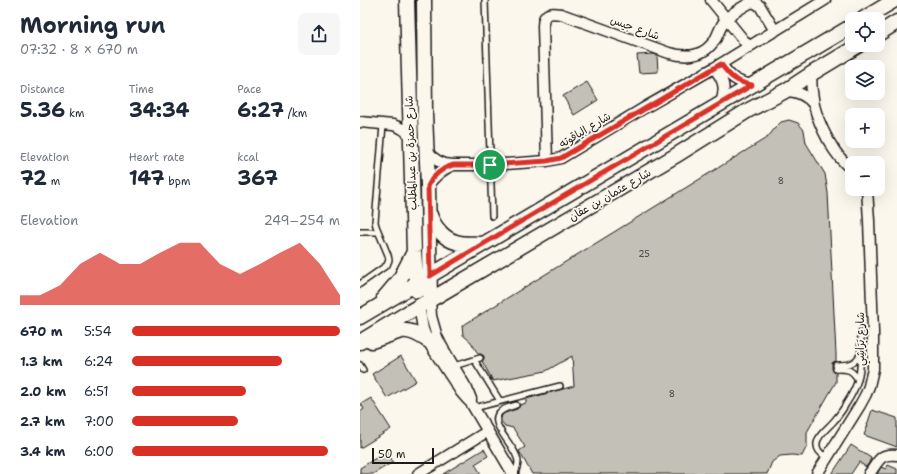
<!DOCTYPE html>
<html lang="en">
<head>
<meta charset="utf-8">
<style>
	:root { --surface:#fff; --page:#f6f6f7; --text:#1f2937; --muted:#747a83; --accent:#d93025 }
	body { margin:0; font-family:"Shantell Sans","Playpen Sans Arabic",sans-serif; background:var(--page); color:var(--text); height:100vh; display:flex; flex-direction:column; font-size:15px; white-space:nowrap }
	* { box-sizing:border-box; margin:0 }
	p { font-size:13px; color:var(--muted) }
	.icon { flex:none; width:22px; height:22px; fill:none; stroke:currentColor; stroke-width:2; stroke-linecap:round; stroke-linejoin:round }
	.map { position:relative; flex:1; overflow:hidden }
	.details { display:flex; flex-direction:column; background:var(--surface); width:360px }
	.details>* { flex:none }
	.fabs { position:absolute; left:485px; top:12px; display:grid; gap:8px }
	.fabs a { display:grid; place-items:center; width:40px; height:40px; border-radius:8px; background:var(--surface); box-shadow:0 4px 16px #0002; font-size:20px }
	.scale { position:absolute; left:12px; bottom:10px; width:62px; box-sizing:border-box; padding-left:4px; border:2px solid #1c1c1c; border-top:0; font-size:11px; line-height:14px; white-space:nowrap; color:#1c1c1c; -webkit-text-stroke:3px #fbf7ec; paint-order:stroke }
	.pin { position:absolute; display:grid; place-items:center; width:34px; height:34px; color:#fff; margin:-17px; border:2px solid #fff; border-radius:50%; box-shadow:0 1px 4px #0007 }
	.round { display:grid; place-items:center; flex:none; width:42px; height:42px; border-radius:8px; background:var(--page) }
	.headline { display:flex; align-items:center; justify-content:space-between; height:68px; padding:0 20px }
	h1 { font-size:22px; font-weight:700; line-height:30px }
	.stats { display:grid; grid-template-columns:repeat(3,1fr); gap:6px; height:68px; padding:4px 20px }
	.stats div { display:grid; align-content:center }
	.stats b { font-size:20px; font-weight:700 }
	.stats small { font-size:11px; font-weight:400 }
	.stats p { font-size:11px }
	.chart { height:112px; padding:8px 20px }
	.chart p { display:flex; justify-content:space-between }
	.chart svg { width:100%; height:72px; margin-top:4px; fill:var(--accent); opacity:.7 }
	ul { padding:0 20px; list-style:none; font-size:13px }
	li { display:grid; grid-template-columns:64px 48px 1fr; align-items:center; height:30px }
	li i { height:10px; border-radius:5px; background:var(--accent) }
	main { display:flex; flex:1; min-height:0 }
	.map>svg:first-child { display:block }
	.building { fill:#c3c0b8; stroke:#1c1c1c }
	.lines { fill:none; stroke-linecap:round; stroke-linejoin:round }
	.lane-casing { stroke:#1c1c1c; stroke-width:8 }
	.street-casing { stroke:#1c1c1c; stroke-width:13 }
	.secondary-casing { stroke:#1c1c1c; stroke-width:17 }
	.lane { stroke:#fbf7ec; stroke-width:5 }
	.street { stroke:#fbf7ec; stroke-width:10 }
	.secondary { stroke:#fbf7ec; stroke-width:14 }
	.route-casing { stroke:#fff; stroke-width:8 }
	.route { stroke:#d93025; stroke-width:5 }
	.labels { text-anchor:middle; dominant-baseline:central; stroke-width:3.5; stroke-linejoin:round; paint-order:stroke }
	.number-label { font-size:9px; fill:#464543 }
	.street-label { font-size:11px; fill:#1c1c1c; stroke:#fbf7ec }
</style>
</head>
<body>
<main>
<section class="details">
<div class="headline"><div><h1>Morning run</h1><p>07:32 · 8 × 670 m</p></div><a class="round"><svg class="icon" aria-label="share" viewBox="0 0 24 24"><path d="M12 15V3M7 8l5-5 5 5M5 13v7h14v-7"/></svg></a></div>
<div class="stats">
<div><p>Distance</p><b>5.36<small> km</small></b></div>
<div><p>Time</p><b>34:34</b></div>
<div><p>Pace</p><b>6:27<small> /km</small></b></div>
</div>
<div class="stats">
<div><p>Elevation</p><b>72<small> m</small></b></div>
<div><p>Heart rate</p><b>147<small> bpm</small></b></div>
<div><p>kcal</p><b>367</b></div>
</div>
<div class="chart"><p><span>Elevation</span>249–254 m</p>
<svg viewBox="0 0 160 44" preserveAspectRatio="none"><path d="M0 44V38L10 38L20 32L30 19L40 12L50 19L60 19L70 12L80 6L90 6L100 19L110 25L120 19L130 12L140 6L150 19L160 38V44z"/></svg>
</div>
<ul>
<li><b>670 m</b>5:54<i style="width:100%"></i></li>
<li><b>1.3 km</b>6:24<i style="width:72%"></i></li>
<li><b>2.0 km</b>6:51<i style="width:55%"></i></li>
<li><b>2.7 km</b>7:00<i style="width:51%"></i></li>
<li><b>3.4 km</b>6:00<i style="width:94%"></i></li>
</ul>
</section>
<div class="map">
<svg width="537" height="474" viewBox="0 0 537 474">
	<rect width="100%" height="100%" fill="#fbf7ec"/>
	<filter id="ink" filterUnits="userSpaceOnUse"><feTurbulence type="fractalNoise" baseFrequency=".025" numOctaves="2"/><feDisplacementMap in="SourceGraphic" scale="8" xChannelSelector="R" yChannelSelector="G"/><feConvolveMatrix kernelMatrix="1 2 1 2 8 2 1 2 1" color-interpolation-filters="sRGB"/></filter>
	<g filter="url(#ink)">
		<path class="building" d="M293 54 297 55 298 72 279 73 277 55Z
			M227 82 238 100 214 115 203 96Z
			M429 120 438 123 444 130 446 143 465 174 468 193 476 354V361L472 363V369L474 372 476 373V382L447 432V446L442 456 432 455 420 456 412 462 407 474H172L159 451 165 447 153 428 145 426 141 421V419L142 415 145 413 157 409 159 407 160 405 166 403V399L214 386 212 356 186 371 133 381 122 361 124 359V356L121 354H118L111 342 103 335 102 326 181 277 408 137 415 128 421 122Z
			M41 356 56 381 27 398 12 374Z
			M11 398 31 429 0 448V412L4 409 1 404Z
			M512 410 537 418V447L504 435 508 425H507Z
			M491 445 511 458 509 463 506 467 499 462 491 474H472Z
			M124 449 128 456 115 464 121 474H83Z
			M27 451 33 462 13 474H0V468Z
			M528 465 537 469V474H517L521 467 526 469Z"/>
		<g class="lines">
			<g class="lane-casing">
				<path id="lane" d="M125 0 132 216
					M0 232H18
					M0 284 27 265 29 260 28 255 16 226 15 222 23 125
					M115 361 140 401
					M0 365 3 370
					M476 365C486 365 494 365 500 355
					M94 366 120 358
					M476 369C488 369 492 369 498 380
					M114 408 200 386
					M467 458C462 454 456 451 457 443 458 435 468 428 474 421 478 416 483 410 486 404 492 395 497 385 499 375 502 361 500 346 501 332
					M155 474C156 470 158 466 158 462 158 448 128 425 139 413 143 408 151 407 156 405"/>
			</g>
			<g class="street-casing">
				<path id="street" d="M351 0 389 47
					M361 64C370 77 376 82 392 85
					M354 68C364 80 366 88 361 103
					M451 74C451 84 452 95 454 105 459 125 474 157 492 169
					M425 91C438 91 447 95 454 105
					M0 122 33 125C41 127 46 130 51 137
					M67 150 71 156 78 161 85 164 93 165H131L187 161 201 158 284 108 354 68 465 0
					M187 161 183 26C183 13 189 12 201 14L309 53C328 58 345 57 356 38 359 32 361 25 366 19 371 14 384 6 390 3 394 2 396 3 400 6L415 31
					M68 186C74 176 81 170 93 165
					M70 300 71 316 77 337 81 345 107 389 111 399
					M59 306 63 329 67 340 101 392 107 399 111 403 153 474
					M58 474 128 431
					M457 474 500 405 506 394 509 386 513 369V332L509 221 507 189
					M509 474C519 461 519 453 537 455"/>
			</g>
			<g class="secondary-casing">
				<path id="secondary" d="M47 0 54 252 57 291
					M64 0 65 114 68 186 70 300
					M503 19 535 0
					M518 34 537 22
					M70 215C74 227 84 239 96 242 104 245 114 243 122 244
					M24 298 40 279 54 252
					M0 317 492 26
					M12 341 41 331C51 330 58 334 67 340
					M0 342 49 312 70 300 315 156 387 111 425 91 451 74 499 45"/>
			</g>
			<use href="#lane" class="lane"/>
			<use href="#street" class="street"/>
			<use href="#secondary" class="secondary"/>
		</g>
	</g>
	<g class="lines" filter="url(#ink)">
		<g class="route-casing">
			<path id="route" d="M361 64C370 77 376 82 392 85L123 244 70 276 68 186 72 179 78 173 85 168 93 165H130L187 161 201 158Z"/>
		</g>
		<use href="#route" class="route"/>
	</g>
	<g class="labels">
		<g class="number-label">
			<text x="421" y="181">8</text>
			<text x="284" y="254">25</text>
			<text x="312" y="394">8</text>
		</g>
		<g class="street-label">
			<text transform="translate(275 28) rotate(20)">شارع جيس</text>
			<text transform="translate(225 130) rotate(-31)">شارع الياقوته</text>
			<text transform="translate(51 153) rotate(-92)">شارع حمزة بن عبدالمطلب</text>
			<text transform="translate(250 195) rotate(-30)">شارع عثمان بن عفان</text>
			<text transform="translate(500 339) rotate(-90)">شارع بَرَاشِي</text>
		</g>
	</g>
</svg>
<div class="fabs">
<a><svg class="icon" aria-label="locate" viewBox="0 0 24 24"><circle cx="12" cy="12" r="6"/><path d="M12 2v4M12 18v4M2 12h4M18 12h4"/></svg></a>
<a><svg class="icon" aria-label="layers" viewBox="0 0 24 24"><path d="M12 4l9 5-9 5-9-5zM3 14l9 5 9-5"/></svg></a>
<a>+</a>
<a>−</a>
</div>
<div class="scale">50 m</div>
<div class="pin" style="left:130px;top:165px;background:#1e9e55"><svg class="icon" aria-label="arrive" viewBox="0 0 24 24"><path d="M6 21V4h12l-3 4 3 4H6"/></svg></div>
</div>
</main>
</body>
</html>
